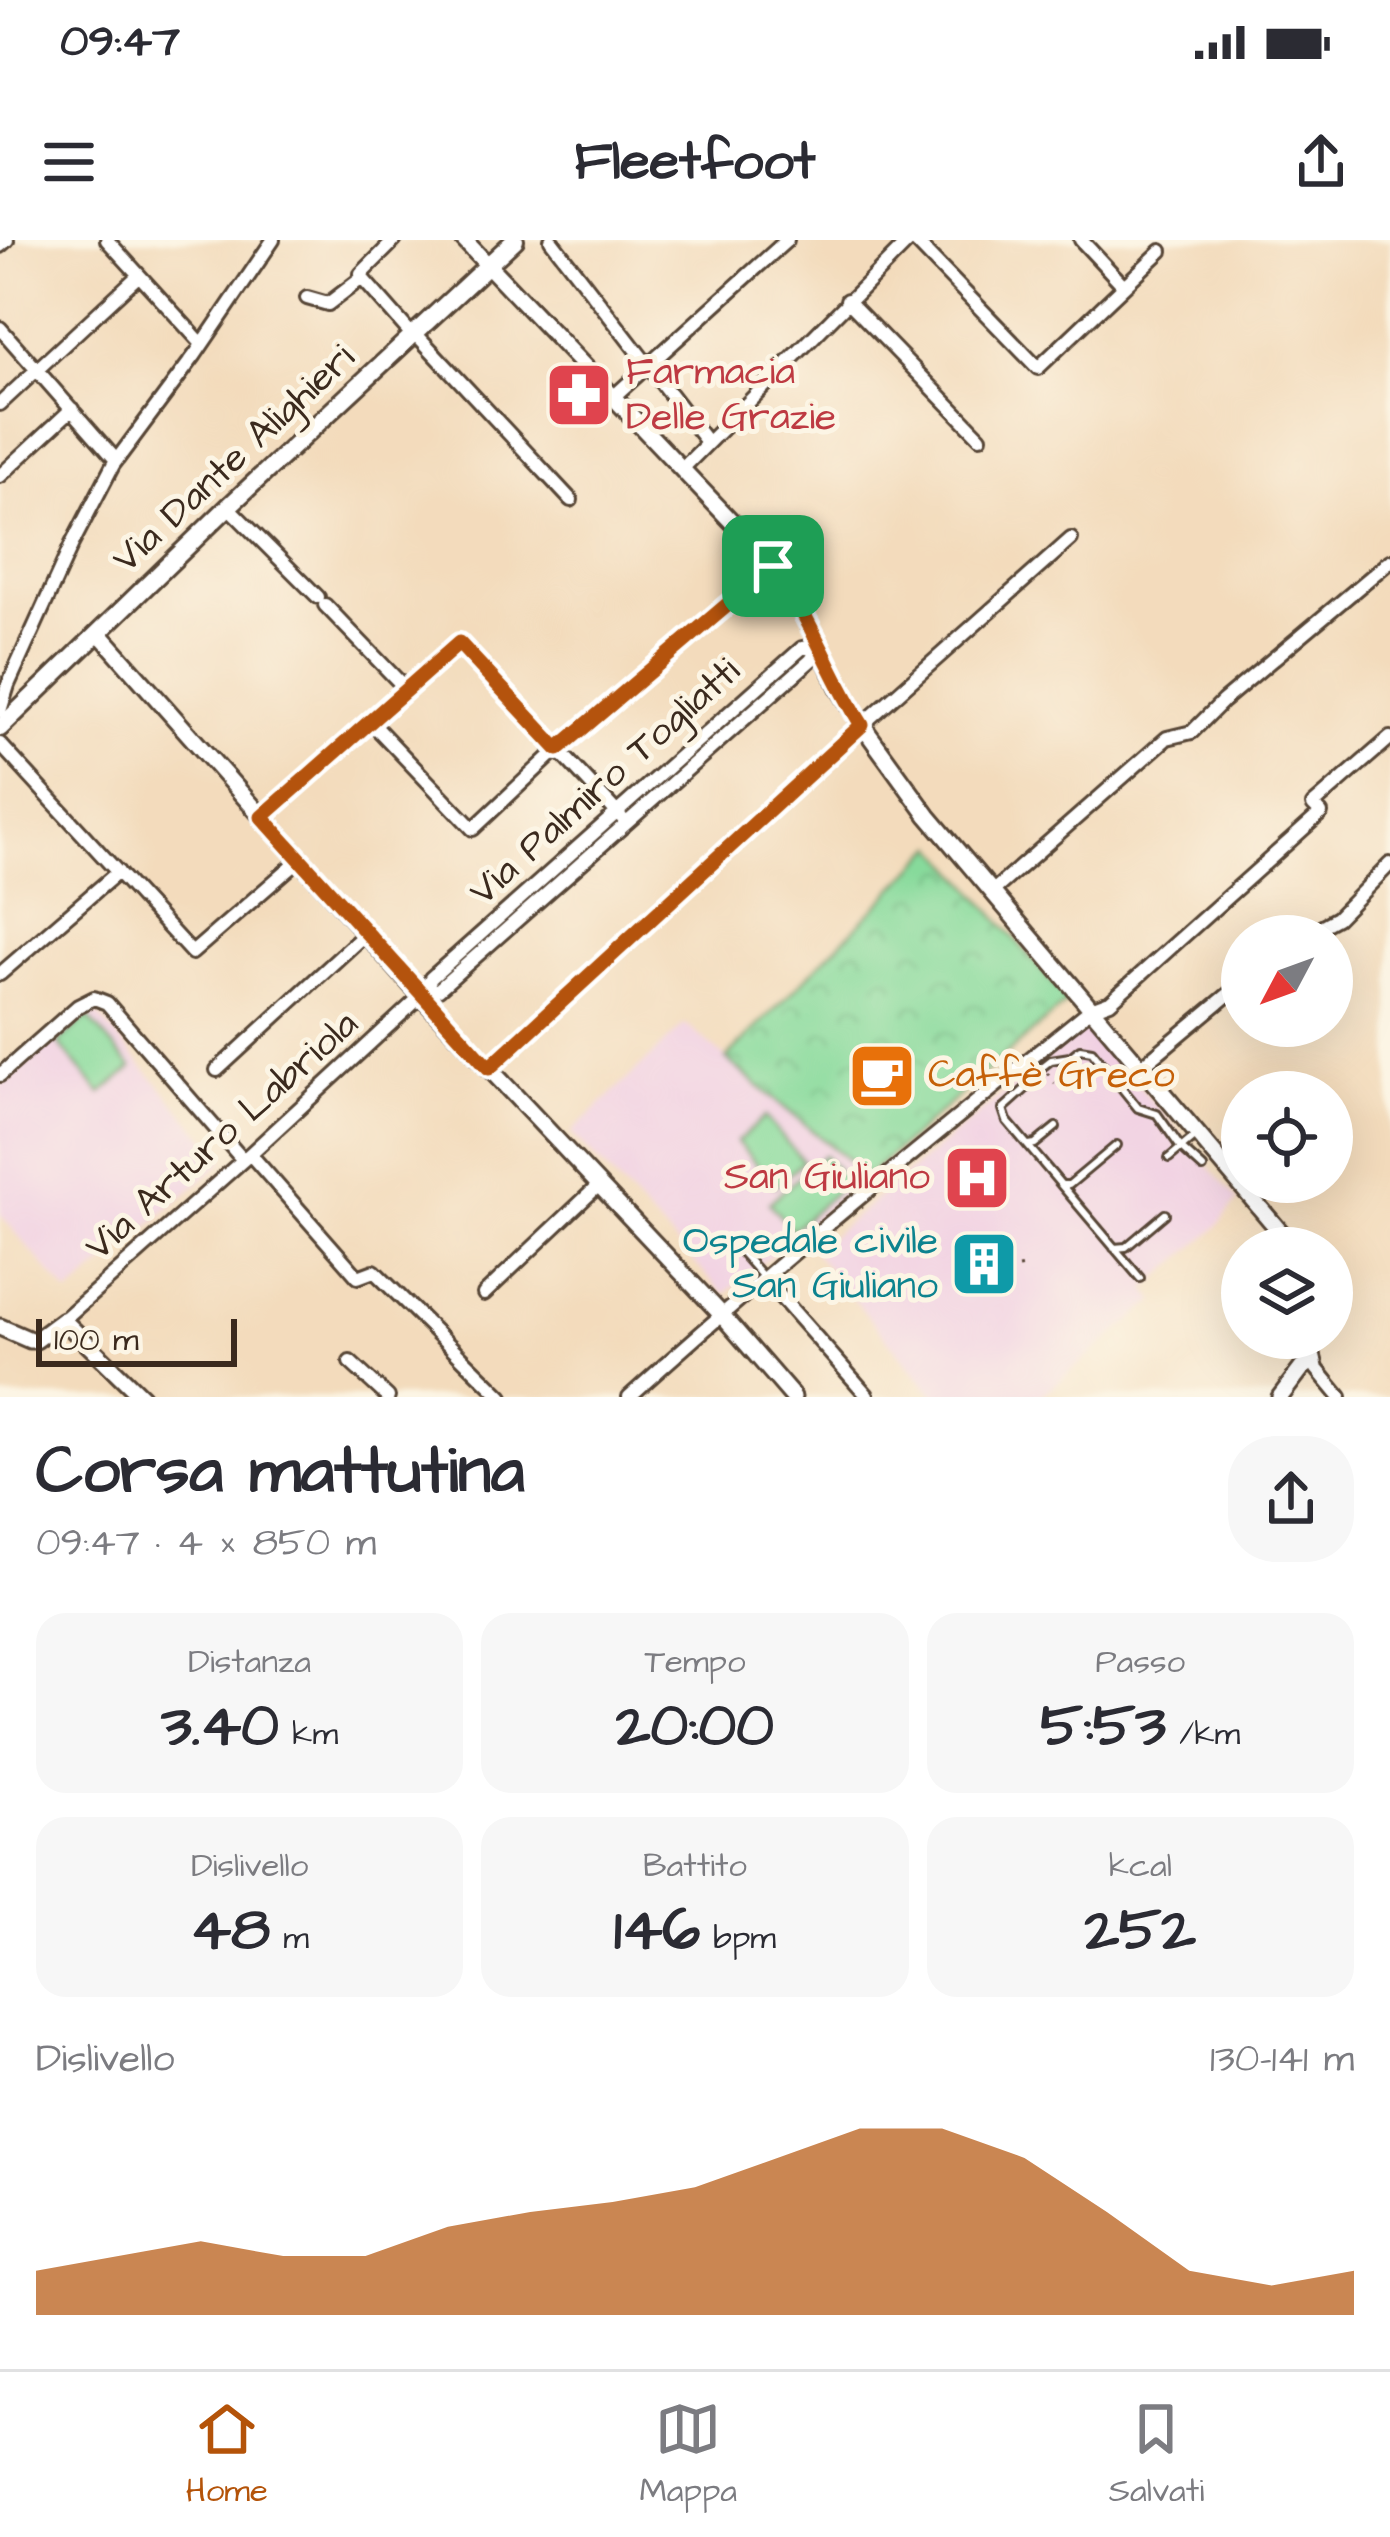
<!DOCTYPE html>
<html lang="it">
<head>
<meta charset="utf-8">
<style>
	:root { --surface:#fff; --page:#f7f7f7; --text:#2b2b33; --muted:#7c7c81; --line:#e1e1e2; --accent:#b45309 }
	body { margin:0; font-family:"Architects Daughter",sans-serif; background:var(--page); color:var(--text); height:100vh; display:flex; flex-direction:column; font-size:45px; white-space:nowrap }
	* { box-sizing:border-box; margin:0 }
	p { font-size:39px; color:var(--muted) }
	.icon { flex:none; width:66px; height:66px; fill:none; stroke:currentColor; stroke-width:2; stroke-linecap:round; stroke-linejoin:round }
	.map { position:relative; height:1157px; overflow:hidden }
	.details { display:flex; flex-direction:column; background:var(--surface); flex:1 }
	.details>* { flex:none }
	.needle { width:78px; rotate:229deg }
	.buttons { position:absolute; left:1221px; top:675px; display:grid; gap:24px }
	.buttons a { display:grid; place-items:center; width:132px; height:132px; border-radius:50%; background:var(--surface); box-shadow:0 12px 48px #0002; font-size:60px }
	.scale { position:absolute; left:36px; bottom:30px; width:201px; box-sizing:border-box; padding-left:12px; border:6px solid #3b2a1e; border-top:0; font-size:33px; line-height:42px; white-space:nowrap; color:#3b2a1e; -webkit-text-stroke:9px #fcf5e5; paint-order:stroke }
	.pin { position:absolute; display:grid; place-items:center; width:102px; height:102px; color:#fff; margin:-51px; border-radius:24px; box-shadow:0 6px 18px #0006 }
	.round { display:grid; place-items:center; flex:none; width:126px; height:126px; border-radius:48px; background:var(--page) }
	.overview { display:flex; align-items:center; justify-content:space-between; height:204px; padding:0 36px }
	h1 { font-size:66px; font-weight:700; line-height:90px }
	.stats { display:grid; grid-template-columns:repeat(3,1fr); gap:18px; height:204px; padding:12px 36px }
	.stats div { display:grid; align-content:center; border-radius:30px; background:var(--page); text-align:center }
	.stats b { font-size:60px; font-weight:700 }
	.stats small { font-size:33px; font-weight:400 }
	.stats p { font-size:33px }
	.chart { height:336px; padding:24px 36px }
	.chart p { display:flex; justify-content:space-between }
	.chart svg { width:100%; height:216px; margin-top:12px; fill:var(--accent); opacity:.7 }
	.status { display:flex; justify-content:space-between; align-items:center; height:84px; padding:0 60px; background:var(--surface); direction:ltr }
	.status svg { height:33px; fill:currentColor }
	header { display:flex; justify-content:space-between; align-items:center; height:156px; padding:0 36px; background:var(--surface); font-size:54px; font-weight:700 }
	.dock { display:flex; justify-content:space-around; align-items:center; height:168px; border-top:3px solid var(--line); background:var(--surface); font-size:33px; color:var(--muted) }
	.dock a { display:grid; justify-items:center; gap:6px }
	.dock .active { color:var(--accent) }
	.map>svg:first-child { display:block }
	.built { fill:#f1d0e3 }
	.grass { fill:#87da9b; stroke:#61825c; stroke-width:3 }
	.park { fill:url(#park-crowns); stroke:#61825c; stroke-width:3 }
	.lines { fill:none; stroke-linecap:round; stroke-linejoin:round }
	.service-casing { stroke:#574536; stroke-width:12 }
	.minor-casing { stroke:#574536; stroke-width:18 }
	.tertiary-casing { stroke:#574536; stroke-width:21 }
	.secondary-casing { stroke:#574536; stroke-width:22 }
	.path { stroke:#574536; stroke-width:3; stroke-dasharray:3 9; stroke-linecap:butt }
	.service { stroke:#fff; stroke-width:6 }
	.minor { stroke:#fff; stroke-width:12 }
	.tertiary { stroke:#fff; stroke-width:15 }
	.secondary { stroke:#fff; stroke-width:16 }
	.route-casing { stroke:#fff; stroke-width:24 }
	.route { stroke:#b45309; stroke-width:15 }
	.labels { text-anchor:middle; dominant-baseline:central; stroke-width:10; stroke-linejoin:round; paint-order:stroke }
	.health-label { font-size:39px; fill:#be3a42; stroke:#fcf5e5; text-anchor:start }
	.street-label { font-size:39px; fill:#3b2a1e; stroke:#fcf5e5 }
	.food-label { font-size:39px; fill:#c56008; stroke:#fcf5e5; text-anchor:start }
	.culture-label { font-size:39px; fill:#0d838f; stroke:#fcf5e5; text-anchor:end }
</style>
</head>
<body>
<div class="status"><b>09:47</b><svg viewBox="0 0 49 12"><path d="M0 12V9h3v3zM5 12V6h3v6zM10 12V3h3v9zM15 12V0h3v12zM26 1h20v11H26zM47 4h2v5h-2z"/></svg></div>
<header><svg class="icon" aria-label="menu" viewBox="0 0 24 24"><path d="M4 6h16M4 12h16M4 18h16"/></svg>Fleetfoot<svg class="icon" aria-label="share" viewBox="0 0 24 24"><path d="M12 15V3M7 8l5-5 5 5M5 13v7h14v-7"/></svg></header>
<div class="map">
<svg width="1390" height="1157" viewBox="0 0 1390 1157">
	<defs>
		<pattern id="park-crowns" width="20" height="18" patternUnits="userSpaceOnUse" patternTransform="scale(3)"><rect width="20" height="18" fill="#87da9b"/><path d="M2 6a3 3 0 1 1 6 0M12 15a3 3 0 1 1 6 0" fill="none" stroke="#75bb85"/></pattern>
	</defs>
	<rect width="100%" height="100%" fill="#fcf5e5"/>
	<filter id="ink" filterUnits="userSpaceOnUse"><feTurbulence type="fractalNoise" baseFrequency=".00833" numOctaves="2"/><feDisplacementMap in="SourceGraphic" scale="24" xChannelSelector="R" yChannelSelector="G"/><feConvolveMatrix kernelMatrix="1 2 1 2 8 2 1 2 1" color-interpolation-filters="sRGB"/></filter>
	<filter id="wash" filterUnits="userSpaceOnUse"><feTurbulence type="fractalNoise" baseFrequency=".004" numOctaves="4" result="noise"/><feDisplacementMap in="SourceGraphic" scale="48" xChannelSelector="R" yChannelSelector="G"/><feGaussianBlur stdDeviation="2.7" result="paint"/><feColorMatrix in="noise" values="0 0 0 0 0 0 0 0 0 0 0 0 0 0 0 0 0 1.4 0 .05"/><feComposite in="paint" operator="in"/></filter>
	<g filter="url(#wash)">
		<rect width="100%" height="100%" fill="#f3dbbc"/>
		<path class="built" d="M97 774 225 920 69 1055 0 974V845L80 776Z
			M685 784 867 936 724 1054 571 893Z
			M1088 788 1238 960 1215 989 1146 1049 1155 1061 1040 1157H936L813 1011 1078 792Z"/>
		<path class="grass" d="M88 777 132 828 101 854 58 803Z
			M765 877 803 921 775 946 737 902Z
			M824 915 847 942 792 990 769 963Z"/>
		<path class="park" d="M936 606 1068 761 867 936 726 819Z"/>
	</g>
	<g filter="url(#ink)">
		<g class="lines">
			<g class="service-casing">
				<path id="service" d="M1029 905 1035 904 1056 887
					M1169 918 1194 897
					M1063 945H1069L1117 905
					M1114 1008 1126 1007 1165 974
					M740 1011 764 1038
					M1140 1038 1007 881 1003 869 1032 843 1037 831 1051 820 1070 817 1080 809 1092 811 1138 868 1157 874 1181 908 1203 928"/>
			</g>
			<g class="minor-casing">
				<path id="minor" d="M107 0 202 104
					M395 0 361 34 362 38 413 96
					M551 0 707 202
					M914 0 1038 128 1161 11
					M1081 0 1124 46
					M0 6 7 0
					M307 58 328 64 362 38
					M847 60 980 197
					M0 88 116 220
					M416 94 571 260
					M612 158 787 0
					M0 164 139 35
					M682 229 910 0
					M0 236 72 169
					M228 267 318 357
					M325 365 406 449
					M0 471 8 445 72 304 113 225 195 115 273 0
					M370 481 473 589 558 509 773 325
					M0 504 192 713 300 619
					M263 577 459 403 621 577
					M992 652 1167 498 1192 492 1223 461 1390 321
					M1304 696 1337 678 1390 624
					M0 734 118 632
					M422 755 439 749 811 420 819 407
					M1141 827 1242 743
					M489 828 862 485 1071 299
					M217 830 366 693
					M0 835 78 766 94 758 107 763 243 920
					M250 914 358 1037 374 1031 502 1157
					M764 1038 867 1155
					M484 1054 599 945
					M63 1080 250 914 421 756 431 738 802 408 819 407
					M1311 1104 1317 1129 1340 1157
					M350 1122 388 1157
					M629 1157C778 1022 934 896 1091 769L1110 762 1321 573 1313 565 1390 498"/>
			</g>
			<g class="tertiary-casing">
				<path id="tertiary" d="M464 0 773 325 793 351 840 450 862 485 928 576 1294 1008
					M99 393 421 756 721 1074 793 1157
					M0 1087 30 1100H36L63 1080 142 1157
					M1311 1104V1098
					M1280 1157 1302 1128 1313 1121"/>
			</g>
			<g class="secondary-casing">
				<path id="secondary" d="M0 488 228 267 515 0"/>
			</g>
			<path class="path" d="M1047 833 1055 843
				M1018 1028 1029 1026"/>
			<use href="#service" class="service"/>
			<use href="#minor" class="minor"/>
			<use href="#tertiary" class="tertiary"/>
			<use href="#secondary" class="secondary"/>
		</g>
	</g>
	<g class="lines" filter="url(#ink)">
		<g class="route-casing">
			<path id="route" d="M773 326C810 374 829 433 862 485L489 828 262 577 459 403 558 509Z"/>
		</g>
		<use href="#route" class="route"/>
	</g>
	<defs>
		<g id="pharmacy-square" transform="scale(3.45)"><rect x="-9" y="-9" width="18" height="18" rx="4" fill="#e0444e" stroke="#fcf5e5"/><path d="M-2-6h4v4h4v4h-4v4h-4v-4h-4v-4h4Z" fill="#fff"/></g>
		<g id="cafe-square" transform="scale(3.45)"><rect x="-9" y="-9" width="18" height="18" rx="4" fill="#e8710a" stroke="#fcf5e5"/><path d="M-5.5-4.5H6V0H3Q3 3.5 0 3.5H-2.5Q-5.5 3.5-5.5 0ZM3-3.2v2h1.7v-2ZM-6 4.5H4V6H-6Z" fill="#fff"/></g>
		<g id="hospital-square" transform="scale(3.45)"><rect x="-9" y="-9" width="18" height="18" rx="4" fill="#e0444e" stroke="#fcf5e5"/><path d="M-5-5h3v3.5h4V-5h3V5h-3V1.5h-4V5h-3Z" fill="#fff"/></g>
		<g id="building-square" transform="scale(3.45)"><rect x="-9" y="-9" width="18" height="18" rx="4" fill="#0f9aa8" stroke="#fcf5e5"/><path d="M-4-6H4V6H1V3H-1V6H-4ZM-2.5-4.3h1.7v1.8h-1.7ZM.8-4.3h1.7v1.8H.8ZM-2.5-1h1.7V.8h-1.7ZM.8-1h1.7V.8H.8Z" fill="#fff"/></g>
	</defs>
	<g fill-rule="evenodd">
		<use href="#pharmacy-square" x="579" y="155"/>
		<use href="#cafe-square" x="882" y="836"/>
		<use href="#hospital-square" x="977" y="938"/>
		<use href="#building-square" x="984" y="1024"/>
	</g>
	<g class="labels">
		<g class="health-label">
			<text x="626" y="133">Farmacia<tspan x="626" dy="45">Delle Grazie</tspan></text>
			<text x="930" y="938" text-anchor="end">San Giuliano</text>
		</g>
		<g class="street-label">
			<text transform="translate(234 219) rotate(-43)">Via Dante Alighieri</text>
			<text transform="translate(605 542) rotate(-42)">Via Palmiro Togliatti</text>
			<text transform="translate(222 896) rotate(-42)">Via Arturo Labriola</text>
		</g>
		<g class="food-label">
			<text x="928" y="836">Caffè Greco</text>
		</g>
		<g class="culture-label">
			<text x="938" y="1002">Ospedale civile<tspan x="938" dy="45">San Giuliano</tspan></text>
		</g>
	</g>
</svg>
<div class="buttons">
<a><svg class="needle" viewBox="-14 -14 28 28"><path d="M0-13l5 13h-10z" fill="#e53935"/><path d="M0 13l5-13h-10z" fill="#7c7c81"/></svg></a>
<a><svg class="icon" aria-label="locate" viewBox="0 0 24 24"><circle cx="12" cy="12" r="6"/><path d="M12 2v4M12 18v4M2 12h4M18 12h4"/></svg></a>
<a><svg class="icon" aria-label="layers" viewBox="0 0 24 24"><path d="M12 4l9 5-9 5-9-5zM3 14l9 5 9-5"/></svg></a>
</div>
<div class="scale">100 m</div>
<div class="pin" style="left:773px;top:326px;background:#1e9e55"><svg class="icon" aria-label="arrive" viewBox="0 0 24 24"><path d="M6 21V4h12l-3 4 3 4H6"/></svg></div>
</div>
<section class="details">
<div class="overview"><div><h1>Corsa mattutina</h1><p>09:47 · 4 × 850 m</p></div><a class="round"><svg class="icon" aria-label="share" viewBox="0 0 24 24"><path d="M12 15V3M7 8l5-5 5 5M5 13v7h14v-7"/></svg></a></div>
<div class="stats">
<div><p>Distanza</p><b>3.40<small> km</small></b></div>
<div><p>Tempo</p><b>20:00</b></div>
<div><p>Passo</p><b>5:53<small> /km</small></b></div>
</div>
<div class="stats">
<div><p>Dislivello</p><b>48<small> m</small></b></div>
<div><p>Battito</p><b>146<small> bpm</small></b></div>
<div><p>kcal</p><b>252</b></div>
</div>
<div class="chart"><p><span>Dislivello</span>130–141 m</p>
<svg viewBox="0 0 160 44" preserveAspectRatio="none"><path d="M0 44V35L10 32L20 29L30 32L40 32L50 26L60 23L70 21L80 18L90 12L100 6L110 6L120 12L130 23L140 35L150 38L160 35V44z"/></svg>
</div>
</section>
<nav class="dock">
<a class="active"><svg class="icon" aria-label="home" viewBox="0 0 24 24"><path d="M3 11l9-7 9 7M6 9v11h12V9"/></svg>Home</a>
<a><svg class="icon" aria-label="map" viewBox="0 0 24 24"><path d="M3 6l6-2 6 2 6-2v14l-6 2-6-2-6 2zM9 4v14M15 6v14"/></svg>Mappa</a>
<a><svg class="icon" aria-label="saved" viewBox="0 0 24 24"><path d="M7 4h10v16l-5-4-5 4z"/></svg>Salvati</a>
</nav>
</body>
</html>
